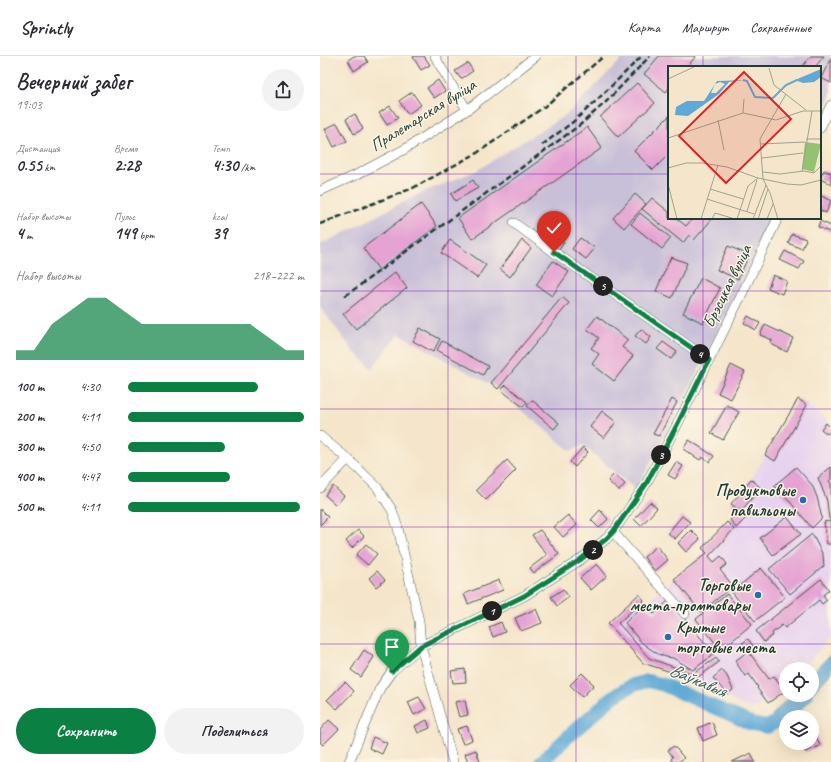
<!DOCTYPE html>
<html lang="ru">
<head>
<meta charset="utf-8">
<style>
	:root { --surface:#fff; --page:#f2f2f3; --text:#2b2b33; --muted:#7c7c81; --line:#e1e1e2; --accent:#0b8043 }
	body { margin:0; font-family:Caveat,sans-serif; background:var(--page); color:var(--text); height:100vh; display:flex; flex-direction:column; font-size:15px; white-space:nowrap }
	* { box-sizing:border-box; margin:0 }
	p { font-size:13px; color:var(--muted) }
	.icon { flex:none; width:22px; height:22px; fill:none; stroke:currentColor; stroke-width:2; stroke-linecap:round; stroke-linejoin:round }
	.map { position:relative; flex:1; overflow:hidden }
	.panel { display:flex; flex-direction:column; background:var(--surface); width:320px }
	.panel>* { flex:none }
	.controls { position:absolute; left:459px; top:606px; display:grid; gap:8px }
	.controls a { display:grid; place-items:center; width:40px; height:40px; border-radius:50%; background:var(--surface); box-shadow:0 4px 16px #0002; font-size:20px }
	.pin { position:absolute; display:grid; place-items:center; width:34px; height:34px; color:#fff; margin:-41px -17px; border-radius:50% 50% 50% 0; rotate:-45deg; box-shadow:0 0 4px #0007 }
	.pin .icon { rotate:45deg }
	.km { position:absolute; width:20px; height:20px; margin:-10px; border-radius:50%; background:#222; color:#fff; font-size:11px; line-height:20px; text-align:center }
	.round { display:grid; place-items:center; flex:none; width:42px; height:42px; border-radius:21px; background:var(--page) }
	.summary { display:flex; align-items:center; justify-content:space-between; height:68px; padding:0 16px }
	h1 { font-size:22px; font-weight:700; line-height:30px }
	.metrics { display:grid; grid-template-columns:repeat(3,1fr); gap:6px; height:68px; padding:4px 16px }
	.metrics div { display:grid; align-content:center }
	.metrics b { font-size:17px; font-weight:700 }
	.metrics small { font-size:11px; font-weight:400 }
	.metrics p { font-size:11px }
	.chart { height:112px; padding:8px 16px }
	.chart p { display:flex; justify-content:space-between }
	.chart svg { width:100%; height:72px; margin-top:4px; fill:var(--accent); opacity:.7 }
	.primary-button { display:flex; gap:8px; margin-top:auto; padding:8px 16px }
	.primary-button a { flex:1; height:46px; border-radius:24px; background:var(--accent); color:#fff; font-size:16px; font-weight:700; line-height:46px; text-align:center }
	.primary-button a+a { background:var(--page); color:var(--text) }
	ul { padding:0 16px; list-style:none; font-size:13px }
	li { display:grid; grid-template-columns:64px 48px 1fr; align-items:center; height:30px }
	li i { height:10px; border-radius:5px; background:var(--accent) }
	header { display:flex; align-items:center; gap:24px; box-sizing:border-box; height:56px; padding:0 20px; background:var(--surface); border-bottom:1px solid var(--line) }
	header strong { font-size:19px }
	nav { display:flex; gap:22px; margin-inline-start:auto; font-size:14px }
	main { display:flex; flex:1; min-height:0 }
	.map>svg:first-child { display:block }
	.built { fill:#e7d2ef }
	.industrial { fill:#c8bfd8 }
	.water { fill:#5ea9d6; stroke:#3e7385 }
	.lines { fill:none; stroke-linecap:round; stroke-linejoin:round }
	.river { stroke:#5ea9d6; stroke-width:14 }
	.building { fill:#e5a3d3 }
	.minor-casing { stroke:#3f564b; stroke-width:10 }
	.minor { stroke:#fff; stroke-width:9 }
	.rail { stroke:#1f3d34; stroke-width:2.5; stroke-dasharray:6 3; stroke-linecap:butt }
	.route-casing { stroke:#fff; stroke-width:8 }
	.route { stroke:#0b8043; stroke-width:5 }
	.grid { fill:none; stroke:#7b2cbf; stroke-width:1; stroke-opacity:0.55 }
	.poi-dot { fill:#1f6fb2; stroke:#fcf5e5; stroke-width:1.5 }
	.labels { text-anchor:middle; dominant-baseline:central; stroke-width:3; stroke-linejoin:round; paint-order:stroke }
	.street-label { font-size:17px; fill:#1f3d34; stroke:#fcf5e5 }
	.poi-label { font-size:17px; font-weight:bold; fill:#1f3d34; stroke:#fcf5e5; text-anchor:end }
	.water-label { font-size:18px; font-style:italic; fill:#325d65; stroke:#fcf5e5 }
	.inset-river { fill:none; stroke:#5ea9d6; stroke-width:2 }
	.inset-road { fill:none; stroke:#9fa28f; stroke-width:1 }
	.view { fill:#d62828; fill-opacity:0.15; stroke:#d62828; stroke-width:2 }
	.inset-edge { fill:none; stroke:#1f3d34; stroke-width:2 }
</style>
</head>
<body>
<header>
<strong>Sprintly</strong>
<nav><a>Карта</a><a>Маршрут</a><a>Сохранённые</a></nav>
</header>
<main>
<section class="panel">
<div class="summary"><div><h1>Вечерний забег</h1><p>19:03</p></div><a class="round"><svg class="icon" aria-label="share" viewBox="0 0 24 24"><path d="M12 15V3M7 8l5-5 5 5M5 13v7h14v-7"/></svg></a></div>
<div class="metrics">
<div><p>Дистанция</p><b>0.55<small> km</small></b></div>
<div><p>Время</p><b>2:28</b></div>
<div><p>Темп</p><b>4:30<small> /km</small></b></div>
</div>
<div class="metrics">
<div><p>Набор высоты</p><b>4<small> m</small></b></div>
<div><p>Пульс</p><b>149<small> bpm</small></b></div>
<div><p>kcal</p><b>39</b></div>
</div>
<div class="chart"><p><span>Набор высоты</span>218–222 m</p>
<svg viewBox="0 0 160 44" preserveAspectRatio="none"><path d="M0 44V38L10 38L20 22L30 14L40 6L50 6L60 14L70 22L80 22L90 22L100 22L110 22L120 22L130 22L140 30L150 38L160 38V44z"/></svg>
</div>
<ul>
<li><b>100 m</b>4:30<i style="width:74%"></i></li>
<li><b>200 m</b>4:11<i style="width:100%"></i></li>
<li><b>300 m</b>4:50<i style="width:55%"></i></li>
<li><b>400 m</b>4:47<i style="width:58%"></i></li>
<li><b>500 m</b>4:11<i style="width:98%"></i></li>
</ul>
<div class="primary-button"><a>Сохранить</a><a>Поделиться</a></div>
</section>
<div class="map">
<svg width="511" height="706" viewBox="0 0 511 706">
	<rect width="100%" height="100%" fill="#fcf5e5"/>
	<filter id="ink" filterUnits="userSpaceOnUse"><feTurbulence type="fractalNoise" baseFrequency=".025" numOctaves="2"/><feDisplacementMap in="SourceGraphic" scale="8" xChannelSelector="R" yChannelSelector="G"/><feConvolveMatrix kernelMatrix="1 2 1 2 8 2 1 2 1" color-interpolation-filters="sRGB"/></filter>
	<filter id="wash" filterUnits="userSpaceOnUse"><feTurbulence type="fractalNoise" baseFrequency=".012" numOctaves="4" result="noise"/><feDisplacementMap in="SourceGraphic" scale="16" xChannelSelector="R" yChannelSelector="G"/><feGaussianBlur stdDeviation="0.9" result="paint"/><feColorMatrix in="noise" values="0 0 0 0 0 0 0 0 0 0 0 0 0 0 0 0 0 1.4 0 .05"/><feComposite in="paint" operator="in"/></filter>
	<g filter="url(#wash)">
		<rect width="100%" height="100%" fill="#f5e6cb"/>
		<path class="built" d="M478 343 487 349 511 367V423L509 425 511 427V463H509L511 477V580L483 613H466V634L465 635 448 647 430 652 372 625 357 618 323 607 288 567 319 538 327 547 354 523 386 497 382 492 407 466 419 455 411 448 431 423Z"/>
		<path class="industrial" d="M305 0H511V39L500 62V11H349V162H452L383 305 316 434 263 389 250 395 175 331 79 278 52 312 34 296 0 251V189L101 137 156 115 247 58Z"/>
		<path class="water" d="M511 598V617L492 638V617Z
			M471 639H491L471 661H466V666L463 668 457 670 452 659Z"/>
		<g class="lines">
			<path class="river" d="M221 706 254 675 294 640 313 629 328 625 344 629 432 668 447 671 465 661 486 639"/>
		</g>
		<g id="blocks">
			<path class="building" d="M34 0H44L48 6 34 15 28 4Z
				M94 0H104L110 9 101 14 93 1Z
				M339 0H376L367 11H349V32L346 36 324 18Z
				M491 0H504L495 11H482Z
				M511 2V27L501 22Z
				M148 7 153 15 141 23 135 15Z
				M118 24 125 35 114 42 107 32Z
				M317 27 335 47 298 81 280 61Z
				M92 36 101 49 88 58 79 45Z
				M70 50 78 62 67 69 59 57Z
				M35 58 43 73 34 78 26 63Z
				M349 60V98L333 114 314 95Z
				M17 67 27 85 14 91 5 73Z
				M267 71 282 92 152 183 138 162Z
				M504 114 511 117V128L500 123Z
				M153 124 158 132 135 145 131 138Z
				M315 138 326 148 304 172 293 162Z
				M500 139 511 145 506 157 500 154Z
				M332 142 349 156V162H356L366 170 373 162H391L392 163 374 184 369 179 363 187 322 153Z
				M101 148 117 170 59 214 43 192Z
				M320 157 351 182 342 193 311 168Z
				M500 165 511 170V177L498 171Z
				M221 169 244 186 239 194 216 177Z
				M472 178 486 183 482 193 468 187Z
				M260 182 275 192 266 203 252 193Z
				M130 184 166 209 157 222 121 197Z
				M202 184 211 192 190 221 180 213Z
				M408 190 429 199 418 223 397 214Z
				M465 195 484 205 479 213 460 204Z
				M351 201 367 207 352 242 336 235Z
				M233 205 249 216 232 240 216 229Z
				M75 216 87 232 36 273 23 258Z
				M453 219 467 225 462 238 448 232Z
				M381 222 400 232 383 267 363 257Z
				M242 241 249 247 178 333 171 327Z
				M277 260 308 284 302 291 313 300 294 325 272 308 279 298 271 292 279 282 267 273Z
				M428 260 440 267 436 274 424 267Z
				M445 269 473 282 467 296 451 288 452 284 440 279Z
				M100 272 120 283 113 296 93 285Z
				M321 273 331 281 326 288 315 280Z
				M122 285 168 310 163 319 117 294Z
				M343 286 357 296 351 303 337 293Z
				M411 309 425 316 411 343 398 337Z
				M186 329 207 346 203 351 181 334Z
				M352 343 357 346 339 380 333 378Z
				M478 343 487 349 455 405 445 399Z
				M212 344 239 367 234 373 207 350Z
				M407 349 419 356 403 384 391 377Z
				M282 355 296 366 284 382 270 371Z
				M506 367 511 372V374L507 378 501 373Z
				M369 384 394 400 390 406 382 401 380 404 363 393Z
				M263 391 268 396 255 411 250 406Z
				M187 404 196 414 166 444 156 434Z
				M356 406 363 410 355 423 348 419Z
				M476 411 492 429 497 441 502 462 492 472 471 447 454 430Z
				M511 411V423L509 425 511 427V463H509L507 445 498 422Z
				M294 418 305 428 299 435 288 425Z
				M431 423 441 432 420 456 426 462 416 472 410 464 420 455 411 448Z
				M13 430 24 440 16 449 5 439Z
				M330 446 337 452 321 470 314 463Z
				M0 453 8 461 0 469Z
				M280 454 288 463 279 472 271 464Z
				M248 459 257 469 243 481 234 471Z
				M362 460 370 466 355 483 348 477Z
				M467 461 481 478 453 499 440 482Z
				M510 465 511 477V488H507L504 466Z
				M407 466 414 473 389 500 394 506 401 500 407 508 400 514 413 530 381 556 354 523 387 497 382 492Z
				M38 474 44 480 32 492 26 485Z
				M220 474 239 498 214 517 210 512 227 499 212 479Z
				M371 474 380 483 366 496 358 487Z
				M492 478 503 499 504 510 470 538 449 513Z
				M46 488 57 498 48 509 36 499Z
				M337 490 348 504 335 515 324 501Z
				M277 508 287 520 271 534 260 522Z
				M441 512 465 541 435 565 412 536Z
				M57 515 65 524 56 531 49 522Z
				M501 523 509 534 503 539 507 544 502 548 499 544 465 572 462 569 452 577 453 579 444 586 436 575Z
				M179 524 183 534 148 548 144 538Z
				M243 533 249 541 237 550 231 541Z
				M319 538 324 544 298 567 329 602 373 618 396 602 399 606 384 617 372 625 357 618 323 607 288 567Z
				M407 538 432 568 401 594 376 563Z
				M349 544 394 598 373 614 353 602 346 601 338 598 329 592 321 586 305 567 324 549 334 558Z
				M216 553 222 567 201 575 195 562Z
				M181 566 185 576 173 581 169 571Z
				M428 583 433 590 426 595 421 588Z
				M44 594 54 601 41 621 31 614Z
				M428 595 449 623 454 620 465 635 448 647 437 632 438 631 429 618 425 620 415 605Z
				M145 613 146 626 133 627 131 615Z
				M402 614 407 620 413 634 407 638 393 622Z
				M262 617 274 629 262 641 250 629Z
				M25 626 34 635 17 653 7 644Z
				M99 641 106 653 94 659 88 646Z
				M145 644 148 659 139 661 135 646Z
				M9 664 19 673 3 689 0 686V674Z
				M107 664 110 672 98 677 95 670Z
				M392 666 397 679 383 685 378 672Z
				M147 670 152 684 143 688 137 673Z
				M494 675 500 690 485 696 481 687H492V676Z
				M53 681 67 687 62 698 49 692Z
				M354 690 364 702 358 706H353L351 703 353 701 348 694Z
				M156 694 160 706H148L145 698Z
				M431 697 435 706H412Z"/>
		</g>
	</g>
	<g filter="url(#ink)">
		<use href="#blocks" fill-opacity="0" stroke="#3f564b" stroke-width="1"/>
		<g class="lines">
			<g class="minor-casing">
				<path id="minor" d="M115 0 119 8 147 54
					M500 72 511 49
					M0 135 36 119 85 93 147 54 216 0
					M194 167 234 196 389 304
					M0 380 28 403 57 431 72 454 78 472 99 565 101 590 105 605 133 706
					M0 432 28 403
					M293 476 365 558
					M29 706 60 632 72 615 101 590 204 540 260 504 286 483 293 476 326 428 356 371 420 242 458 162"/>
			</g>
			<use href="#minor" class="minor"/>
			<path class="rail" d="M222 89 253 66 277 44 322 0
				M0 168 93 132 157 97 224 51 284 0
				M25 240 260 69 287 45 330 0"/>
		</g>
	</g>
	<g class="lines" filter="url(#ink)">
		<g class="route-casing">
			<path id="route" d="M72 615 101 590 204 540 260 504 286 483 293 476 326 428 356 371 389 304 234 196"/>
		</g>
		<use href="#route" class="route"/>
	</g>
	<path class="grid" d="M128 0V706M256 0V706M383 0V11M0 118H349M500 118H511M383 162V706M0 235H511M0 353H511M0 471H511M0 588H511"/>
	<g class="poi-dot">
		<circle cx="483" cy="444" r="4"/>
		<circle cx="438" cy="539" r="4"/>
		<circle cx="348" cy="581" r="4"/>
	</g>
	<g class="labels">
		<g class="street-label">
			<text transform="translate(103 59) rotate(-32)">Пралетарская вуліца</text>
			<text transform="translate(407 230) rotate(-64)">Брэсцкая вуліца</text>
		</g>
		<g class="poi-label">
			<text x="475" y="434">Продуктовые<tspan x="475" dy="20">павильоны</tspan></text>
			<text x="430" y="529">Торговые<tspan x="430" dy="20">места-промтовары</tspan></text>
			<text x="356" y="571" text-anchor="start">Крытые<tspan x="356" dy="20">торговые места</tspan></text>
		</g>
		<g class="water-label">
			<text transform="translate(378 624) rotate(23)">Ваўкавыя</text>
		</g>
	</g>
	<g transform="translate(348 10)">
		<rect width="153" height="153" fill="#f5e6cb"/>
		<path d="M137 76 153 78 146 106 134 103Z" fill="#95c271"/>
		<path d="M153 3V11L146 16 135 17 127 14ZM78 14 61 16 51 28 20 50 7 49 8 41 19 35H36L49 15ZM52 16 57 18 48 27H43L47 18Z" fill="#5ea9d6" fill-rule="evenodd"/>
		<path class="inset-river" d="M75 14 79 15 87 31 105 32 118 19 129 14"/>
		<path class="inset-road" d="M101 2 106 19 138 44M0 13 28 0M75 47 76 33M50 54 56 84M0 72 75 47 108 54 135 45H153M138 73H153M93 78 137 76M94 92 135 87M0 102 18 97H34L59 101 90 112 119 118 133 119 153 114M134 105 144 45M95 106 112 108 136 105 146 107 153 100M0 118 9 153M42 123 75 133M39 133 86 148M79 145 89 114M33 153 50 99M44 153 47 147 67 153M69 153 80 120 90 112M85 153 98 119M90 153 100 123M99 153 105 138M110 153 102 127 95 113 92 73 118 28"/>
		<path class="view" d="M76 6 123 53 58 117 11 70Z"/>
		<rect width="153" height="153" class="inset-edge"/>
	</g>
</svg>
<div class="controls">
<a><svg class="icon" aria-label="locate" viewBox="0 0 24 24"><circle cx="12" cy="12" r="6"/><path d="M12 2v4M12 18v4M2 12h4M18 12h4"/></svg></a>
<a><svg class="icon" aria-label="layers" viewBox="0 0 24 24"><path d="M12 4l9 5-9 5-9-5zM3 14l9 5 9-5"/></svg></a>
</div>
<div class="pin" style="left:72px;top:615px;background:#1e9e55"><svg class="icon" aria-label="arrive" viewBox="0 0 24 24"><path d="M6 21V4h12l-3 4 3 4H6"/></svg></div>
<div class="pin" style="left:234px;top:196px;background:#d93025"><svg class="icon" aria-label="check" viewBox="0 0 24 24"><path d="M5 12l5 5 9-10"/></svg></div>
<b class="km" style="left:172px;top:555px">1</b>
<b class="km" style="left:273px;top:494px">2</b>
<b class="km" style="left:341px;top:399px">3</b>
<b class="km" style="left:380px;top:298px">4</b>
<b class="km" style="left:283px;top:230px">5</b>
</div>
</main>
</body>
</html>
